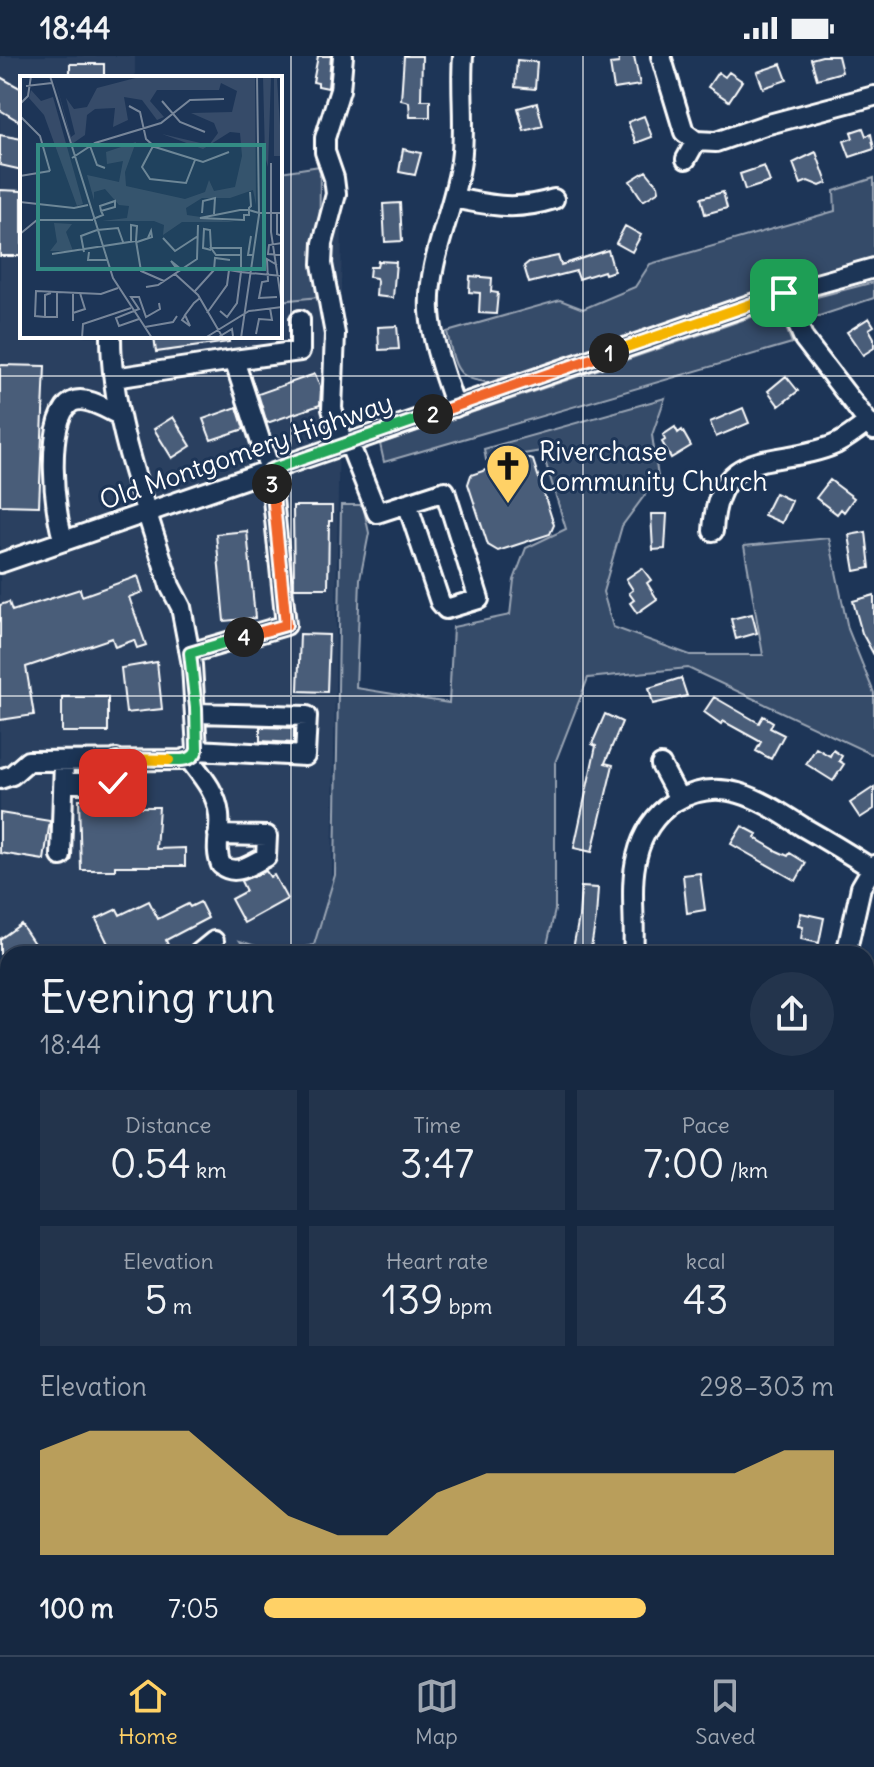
<!DOCTYPE html>
<html lang="en">
<head>
<meta charset="utf-8">
<style>
	:root { --surface:#162841; --page:#23344c; --text:#f1f3f6; --muted:#9ea6b1; --line:#35445a; --accent:#ffd166 }
	body { margin:0; font-family:Delius,sans-serif; background:var(--page); color:var(--text); height:100vh; display:flex; flex-direction:column; font-size:30px; white-space:nowrap }
	* { box-sizing:border-box; margin:0 }
	p { font-size:26px; color:var(--muted) }
	.icon { flex:none; width:44px; height:44px; fill:none; stroke:currentColor; stroke-width:2; stroke-linecap:round; stroke-linejoin:round }
	.map { position:relative; flex:1; overflow:hidden }
	.drawer { position:absolute; left:0px; top:890px; width:874px; height:710px; display:flex; flex-direction:column; background:var(--surface); border-radius:24px 24px 0 0; box-shadow:0 2px 6px #0004,0 0 0 2px var(--line) }
	.drawer>* { flex:none }
	.pin { position:absolute; display:grid; place-items:center; width:68px; height:68px; color:#fff; margin:-34px; border-radius:16px; box-shadow:0 4px 12px #0006 }
	.km { position:absolute; width:40px; height:40px; margin:-20px; border-radius:50%; background:#222; color:#fff; font-size:22px; line-height:40px; text-align:center }
	.round { display:grid; place-items:center; flex:none; width:84px; height:84px; border-radius:42px; background:var(--page) }
	.summary { display:flex; align-items:center; justify-content:space-between; height:136px; padding:0 40px }
	h1 { font-size:44px; font-weight:600; line-height:60px }
	.metrics { display:grid; grid-template-columns:repeat(3,1fr); gap:12px; height:136px; padding:8px 40px }
	.metrics div { display:grid; align-content:center; border-radius:0px; background:var(--page); text-align:center }
	.metrics b { font-size:40px; font-weight:600 }
	.metrics small { font-size:22px; font-weight:400 }
	.metrics p { font-size:22px }
	.chart { height:224px; padding:16px 40px }
	.chart p { display:flex; justify-content:space-between }
	.chart svg { width:100%; height:144px; margin-top:8px; fill:var(--accent); opacity:.7 }
	ul { padding:0 40px; list-style:none; font-size:26px }
	li { display:grid; grid-template-columns:128px 96px 1fr; align-items:center; height:60px }
	li i { height:20px; border-radius:10px; background:var(--accent) }
	.status { display:flex; justify-content:space-between; align-items:center; height:56px; padding:0 40px; background:var(--surface); direction:ltr }
	.status svg { height:22px; fill:currentColor }
	.menu { display:flex; justify-content:space-around; align-items:center; height:112px; border-top:2px solid var(--line); background:var(--surface); font-size:22px; color:var(--muted) }
	.menu a { display:grid; justify-items:center; gap:4px }
	.menu .on { color:var(--accent) }
	.map>svg:first-child { display:block }
	.built { fill:#2a4161 }
	.green { fill:#364b69; stroke:#9aa5b4; stroke-width:2 }
	.building { fill:#4a5d79; stroke:#fff; stroke-width:2 }
	.lines { fill:none; stroke-linecap:round; stroke-linejoin:round }
	.minor-casing { stroke:#fff; stroke-width:24 }
	.major-casing { stroke:#fff; stroke-width:30 }
	.minor { stroke:#1d3557; stroke-width:18 }
	.major { stroke:#1d3557; stroke-width:24 }
	.split-1-casing { stroke:#fff; stroke-width:16 }
	.split-2-casing { stroke:#fff; stroke-width:16 }
	.split-3-casing { stroke:#fff; stroke-width:16 }
	.split-4-casing { stroke:#fff; stroke-width:16 }
	.split-5-casing { stroke:#fff; stroke-width:16 }
	.split-6-casing { stroke:#fff; stroke-width:16 }
	.split-1 { stroke:#f5b400; stroke-width:10 }
	.split-2 { stroke:#f0652b; stroke-width:10 }
	.split-3 { stroke:#22a559; stroke-width:10 }
	.split-4 { stroke:#f0652b; stroke-width:10 }
	.split-5 { stroke:#22a559; stroke-width:10 }
	.split-6 { stroke:#f5b400; stroke-width:10 }
	.grid { fill:none; stroke:#fff; stroke-width:2; stroke-opacity:0.55 }
	.labels { text-anchor:middle; dominant-baseline:central; stroke-width:6; stroke-linejoin:round; paint-order:stroke }
	.street-label { font-size:26px; fill:#fff; stroke:#1d3557 }
	.poi-label { font-size:26px; fill:#fff; stroke:#1d3557; text-anchor:start }
	.inset-road { fill:none; stroke:#77869a; stroke-width:2 }
	.view { fill:#338b84; fill-opacity:0.15; stroke:#338b84; stroke-width:4 }
	.inset-edge { fill:none; stroke:#fff; stroke-width:4 }
</style>
</head>
<body>
<div class="status"><b>18:44</b><svg viewBox="0 0 49 12"><path d="M0 12V9h3v3zM5 12V6h3v6zM10 12V3h3v9zM15 12V0h3v12zM26 1h20v11H26zM47 4h2v5h-2z"/></svg></div>
<div class="map">
<svg width="874" height="1599" viewBox="0 0 874 1599">
	<rect width="100%" height="100%" fill="#1d3557"/>
	<filter id="ink" filterUnits="userSpaceOnUse"><feTurbulence type="fractalNoise" baseFrequency=".0125" numOctaves="2"/><feDisplacementMap in="SourceGraphic" scale="16" xChannelSelector="R" yChannelSelector="G"/><feConvolveMatrix kernelMatrix="1 2 1 2 8 2 1 2 1" color-interpolation-filters="sRGB"/></filter>
	<g filter="url(#ink)">
		<path class="built" d="M0 0H135V22H22V280H280V172L342 164 331 898H8V1592H616L725 1599H0Z"/>
		<path class="green" d="M320 110 319 241 280 245V116Z
			M874 122V201L808 220 497 327C454 325 456 313 447 276L560 244 583 253 635 231 650 208 835 155 834 135Z
			M874 226V242L813 262 809 243Z
			M778 252 792 287 384 406 380 388Z
			M665 342 652 379 658 421 622 470 603 536 613 571 690 599H763L744 490 829 482 848 573 874 637V697L871 698 688 612 588 622 555 707V854L545 898H249L240 885 278 897 314 889 335 819 341 449H363L369 477 360 523 356 632 449 647 453 571 510 559 514 524 526 492 566 473 542 395 486 404 484 393Z
			M874 1073V1256L866 1239V1091Z
			M866 1450H874V1555H866Z"/>
		<path class="building" d="M318 0H331L328 32 318 30V27L313 26Z
			M404 0H422L421 44H430V61H410L409 46 401 44Z
			M618 0H634L640 29 614 33 610 8 619 7Z
			M822 0H838L842 16 817 23 811 3Z
			M517 4 537 6 535 33 515 31Z
			M70 8H104V22H70Z
			M781 8 787 24 763 32 757 16Z
			M718 16 725 21 729 16 742 25 729 45 708 31Z
			M0 21 22 33V67L0 54Z
			M537 47 543 70 524 75 518 52Z
			M644 60 652 81 636 87 628 66Z
			M863 72 866 80 871 78 874 93 850 101 844 85 853 82 851 76Z
			M0 79 22 83V114L0 109Z
			M403 93 421 97 415 119 399 116Z
			M816 96 827 127 820 130 808 125 801 128 793 107Z
			M764 110 770 126 745 134 740 118Z
			M646 115 658 130 659 135 643 145 630 125Z
			M0 134 22 135V200H0Z
			M723 136 727 152 705 158 701 142Z
			M400 147 402 185 385 186 383 148Z
			M625 170 641 179 632 196 616 187Z
			M608 194 614 215 605 218 604 215 579 223 576 215 529 227 524 210 529 206 558 200 561 209Z
			M378 205 396 206 393 242 376 240 377 225 376 222 369 221 370 211H377Z
			M470 220 492 222 491 236 498 237 496 258 479 257 480 237 469 236Z
			M869 262 874 270 869 273 874 282V292L863 299 847 276Z
			M397 270 399 293 379 294 378 271Z
			M154 280H228L229 286 156 296Z
			M0 309 45 310 39 450 0 449Z
			M315 318 321 333 320 349 267 367 258 338Z
			M786 320 798 335 779 350 768 335Z
			M237 351 244 373 211 384 203 363Z
			M743 352 749 367 716 381 710 366Z
			M173 361 191 390 172 402 154 373Z
			M675 371 678 377 682 374 691 390 671 402 662 386 665 384 663 379Z
			M524 401 533 404 554 469 550 478 498 495 488 489 468 428 471 419Z
			M830 424 854 442 844 456 841 453 837 458 816 442Z
			M775 437 792 445 782 467 764 459Z
			M293 450H332V465H329L328 532H294Z
			M651 458H667L665 493 653 494Z
			M247 475 255 562 224 565 216 478Z
			M866 476 870 512 855 515 849 479Z
			M642 512 651 524 647 527 657 543 637 557 630 547 634 544 629 537 633 534 626 523Z
			M138 520 143 536 129 541 146 589 137 592 134 584 115 591 112 582 26 611 34 659 0 664V549L9 546 12 555 80 533 82 540Z
			M874 539V599L862 577 853 545Z
			M752 558 757 577 736 583 731 563Z
			M300 578 329 579 327 636 298 635Z
			M157 606 162 653 126 657 121 612Z
			M681 622 687 640 653 648 649 632Z
			M62 641H108V676H62Z
			M714 641 759 667 763 660 773 666 770 672 784 679 771 703 756 695 761 686 723 665 721 668 704 656Z
			M605 658 622 666 605 707 613 709 592 796 574 792 596 690 592 688Z
			M260 671 294 672V687L260 685Z
			M816 692 830 700 833 694 842 700 839 705 844 708 833 725 806 708Z
			M874 731V753L860 762 850 747Z
			M79 743H116V751H159L156 793 185 792V810H115V814H81Z
			M0 757 50 765 44 804 0 797Z
			M742 770 757 778 755 782 777 795 788 800 790 797 806 807 796 825 731 788Z
			M266 815 270 821 274 819 287 843 244 867 231 843 246 835 241 825Z
			M700 817 705 854 687 857 683 819Z
			M581 831 598 832 596 862 590 898H572L579 861Z
			M149 845 158 863 188 848 190 851 200 846 208 862 166 884 170 894 163 898H113L96 863 117 853 120 859Z
			M801 857 824 862 819 887 801 883 803 871 798 870Z
			M21 868 41 898H0V883Z"/>
		<g class="lines">
			<g class="minor-casing">
				<path id="minor" d="M661 0 684 76 696 85 716 86 765 69 874 40
					M686 103 696 85
					M454 142C493 150 516 155 554 143
					M784 237 804 283 874 374
					M234 304 300 295V264
					M114 322 234 304 270 414 286 569 190 597
					M455 351C445 320 432 288 430 255 427 204 454 155 461 105 466 70 460 35 463 0
					M349 387 377 457 445 435 479 543 446 553 440 546 407 447
					M343 389 332 353 335 278 322 208 323 187 336 138 334 122 325 96V82L340 34 343 0
					M713 475C718 385 779 413 836 388 848 382 858 374 868 366
					M64 485C54 460 44 361 72 346 85 339 107 353 119 359
					M0 507 784 237 874 212
					M196 657 307 660 305 700 197 694
					M189 703C202 720 217 737 219 759 221 777 214 792 221 809 236 821 251 808 266 801L267 780 218 779
					M661 709 679 743
					M0 723 12 719 28 705 182 704 195 699 197 694 192 609 181 551 170 530C146 449 111 366 111 280
					M64 727H113L116 703
					M61 800 64 705
					M198 898 214 885
					M633 898C636 866 629 831 637 800 642 778 655 758 674 746 723 717 762 745 803 771 826 784 849 798 871 812
					M846 898 861 831 874 809
					M0 981 8 976
					M0 1010 8 1005
					M0 1031 8 1042
					M0 1247 8 1248
					M0 1350H8
					M0 1443 8 1444
					M635 1592 677 1599
					M392 1599V1592
					M732 1599 755 1592"/>
			</g>
			<g class="major-casing">
				<path id="major" d="M0 1519 8 1520
					M0 1548 8 1550
					M866 1568H874
					M866 1586H874
					M466 1592H592"/>
			</g>
			<use href="#minor" class="minor"/>
			<use href="#major" class="major"/>
		</g>
	</g>
	<g class="lines" filter="url(#ink)">
		<g class="split-1-casing">
			<path id="split-1" d="M609 297 784 237"/>
		</g>
		<g class="split-2-casing">
			<path id="split-2" d="M433 358 609 297"/>
		</g>
		<g class="split-3-casing">
			<path id="split-3" d="M272 428 270 414 433 358"/>
		</g>
		<g class="split-4-casing">
			<path id="split-4" d="M244 581 286 569 272 428"/>
		</g>
		<g class="split-5-casing">
			<path id="split-5" d="M169 704C180 704 193 706 197 694L196 652 190 597 244 581"/>
		</g>
		<g class="split-6-casing">
			<path id="split-6" d="M113 727 116 703 169 704"/>
		</g>
		<use href="#split-1" class="split-1"/>
		<use href="#split-2" class="split-2"/>
		<use href="#split-3" class="split-3"/>
		<use href="#split-4" class="split-4"/>
		<use href="#split-5" class="split-5"/>
		<use href="#split-6" class="split-6"/>
	</g>
	<path class="grid" d="M291 0V898M583 0V898M0 320H874M0 640H874M0 959H8M866 959H874M0 1279H8M866 1279H874M291 1592V1599M583 1592V1599"/>
	<defs>
		<g id="church-pin" transform="scale(2.3)"><path d="M0 17L-7.5 6A9.5 9.5 0 1 1 7.5 6Z" fill="#ffd166" stroke="#1d3557"/><path d="M-1.2-6h2.4v3.5h3.3v2.4h-3.3V6h-2.4V-.1h-3.3v-2.4h3.3Z" fill="#111"/></g>
	</defs>
	<g fill-rule="evenodd">
		<use href="#church-pin" x="508" y="410"/>
	</g>
	<g class="labels">
		<g class="street-label">
			<text transform="translate(246 395) rotate(-19)">Old Montgomery Highway</text>
		</g>
		<g class="poi-label">
			<text x="539" y="395">Riverchase<tspan x="539" dy="30">Community Church</tspan></text>
		</g>
	</g>
	<g transform="translate(20 20)">
		<rect width="262" height="262" fill="#1d3557"/>
		<path d="M34 0 51 61 55 58 46 22 54 33 67 31 77 12 123 0H235L236 129 233 114 210 122H182L166 132 167 139 215 146H162L143 159 144 149 134 145H82L107 142 109 130 99 129 85 113 74 116V124L67 99 99 106 103 85 87 88 86 76 116 66 105 96 106 110 165 123 185 116 189 104 194 115 215 111 222 80 220 57 210 56 183 73 142 58 189 69 198 57 194 47 171 37 212 36 217 15 201 7 199 14H137L130 25 144 41 137 44 122 24 104 21 108 44 93 51 95 32 75 33 67 39 65 59 52 68ZM243 0H251L248 91 245 80ZM254 0H262L257 3 262 80H254ZM11 14 21 25 33 21 63 128 57 130 24 39 9 22ZM34 147 52 148 46 156 53 175H30L37 166Z" fill="#364b69"/>
		<path class="inset-road" d="M30 0 93 202 132 262M6 10 32 7M142 25 160 46 185 56M0 28 8 20 11 0M109 30 120 36 126 63 135 71 183 86 209 76M0 40 20 60 30 95M70 70 77 89 85 92M133 70 122 91 130 103 166 107 175 84M52 82 75 67 141 47 170 24 204 23M251 87V156L262 229M0 100 30 95M230 116 231 130 229 132V139H224V144L180 142 220 134H229L239 137H262M0 126 54 132 68 129M182 137 183 125 195 122 194 138M257 137V158L262 160M73 143 83 139 81 135 80 130 95 125V131L81 135M0 158 17 144H73M231 160 228 179H234M143 162 155 175 178 160M111 165V149L117 150 116 165M117 166 132 161 131 155 128 162M262 167 249 169 248 178 262 179M191 172 190 154 184 153 183 172 191 174M64 176 61 160 77 154 98 152 103 166M69 176 68 184H87M32 178 116 165 121 195 144 205M220 179H196L191 172H221V196L262 200M159 196 151 185 162 194M155 198 178 219 203 262M126 211 138 209 177 183 178 149M175 215 194 194 195 182 210 184M31 217 25 219V241H37V217M53 217V245M257 221 239 222 242 206 248 205 247 183 257 189M53 237 65 233 60 217M187 237 207 209 209 194 221 196 217 227 207 241 200 235M165 239 170 250 162 244 164 241 165 239 174 227 180 222M25 241 15 240 16 215 81 218 98 212M119 243 99 250 96 242 119 233 111 221H119L126 241 140 233 139 227M125 251 153 246 157 240M236 258 239 243 252 244 250 232M62 262 63 248 111 232M185 262 229 235 262 231M197 262 212 253 213 260M221 262 239 139 237 0"/>
		<path class="view" d="M18 69H244V193H18Z"/>
		<rect width="262" height="262" class="inset-edge"/>
	</g>
</svg>
<div class="pin" style="left:784px;top:237px;background:#1e9e55"><svg class="icon" aria-label="arrive" viewBox="0 0 24 24"><path d="M6 21V4h12l-3 4 3 4H6"/></svg></div>
<div class="pin" style="left:113px;top:727px;background:#d93025"><svg class="icon" aria-label="check" viewBox="0 0 24 24"><path d="M5 12l5 5 9-10"/></svg></div>
<b class="km" style="left:609px;top:297px">1</b>
<b class="km" style="left:433px;top:358px">2</b>
<b class="km" style="left:272px;top:428px">3</b>
<b class="km" style="left:244px;top:581px">4</b>
<section class="drawer">
<div class="summary"><div><h1>Evening run</h1><p>18:44</p></div><a class="round"><svg class="icon" aria-label="share" viewBox="0 0 24 24"><path d="M12 15V3M7 8l5-5 5 5M5 13v7h14v-7"/></svg></a></div>
<div class="metrics">
<div><p>Distance</p><b>0.54<small> km</small></b></div>
<div><p>Time</p><b>3:47</b></div>
<div><p>Pace</p><b>7:00<small> /km</small></b></div>
</div>
<div class="metrics">
<div><p>Elevation</p><b>5<small> m</small></b></div>
<div><p>Heart rate</p><b>139<small> bpm</small></b></div>
<div><p>kcal</p><b>43</b></div>
</div>
<div class="chart"><p><span>Elevation</span>298–303 m</p>
<svg viewBox="0 0 160 44" preserveAspectRatio="none"><path d="M0 44V12L10 6L20 6L30 6L40 19L50 32L60 38L70 38L80 25L90 19L100 19L110 19L120 19L130 19L140 19L150 12L160 12V44z"/></svg>
</div>
<ul>
<li><b>100 m</b>7:05<i style="width:67%"></i></li>
</ul>
</section>
</div>
<nav class="menu">
<a class="on"><svg class="icon" aria-label="home" viewBox="0 0 24 24"><path d="M3 11l9-7 9 7M6 9v11h12V9"/></svg>Home</a>
<a><svg class="icon" aria-label="map" viewBox="0 0 24 24"><path d="M3 6l6-2 6 2 6-2v14l-6 2-6-2-6 2zM9 4v14M15 6v14"/></svg>Map</a>
<a><svg class="icon" aria-label="saved" viewBox="0 0 24 24"><path d="M7 4h10v16l-5-4-5 4z"/></svg>Saved</a>
</nav>
</body>
</html>
